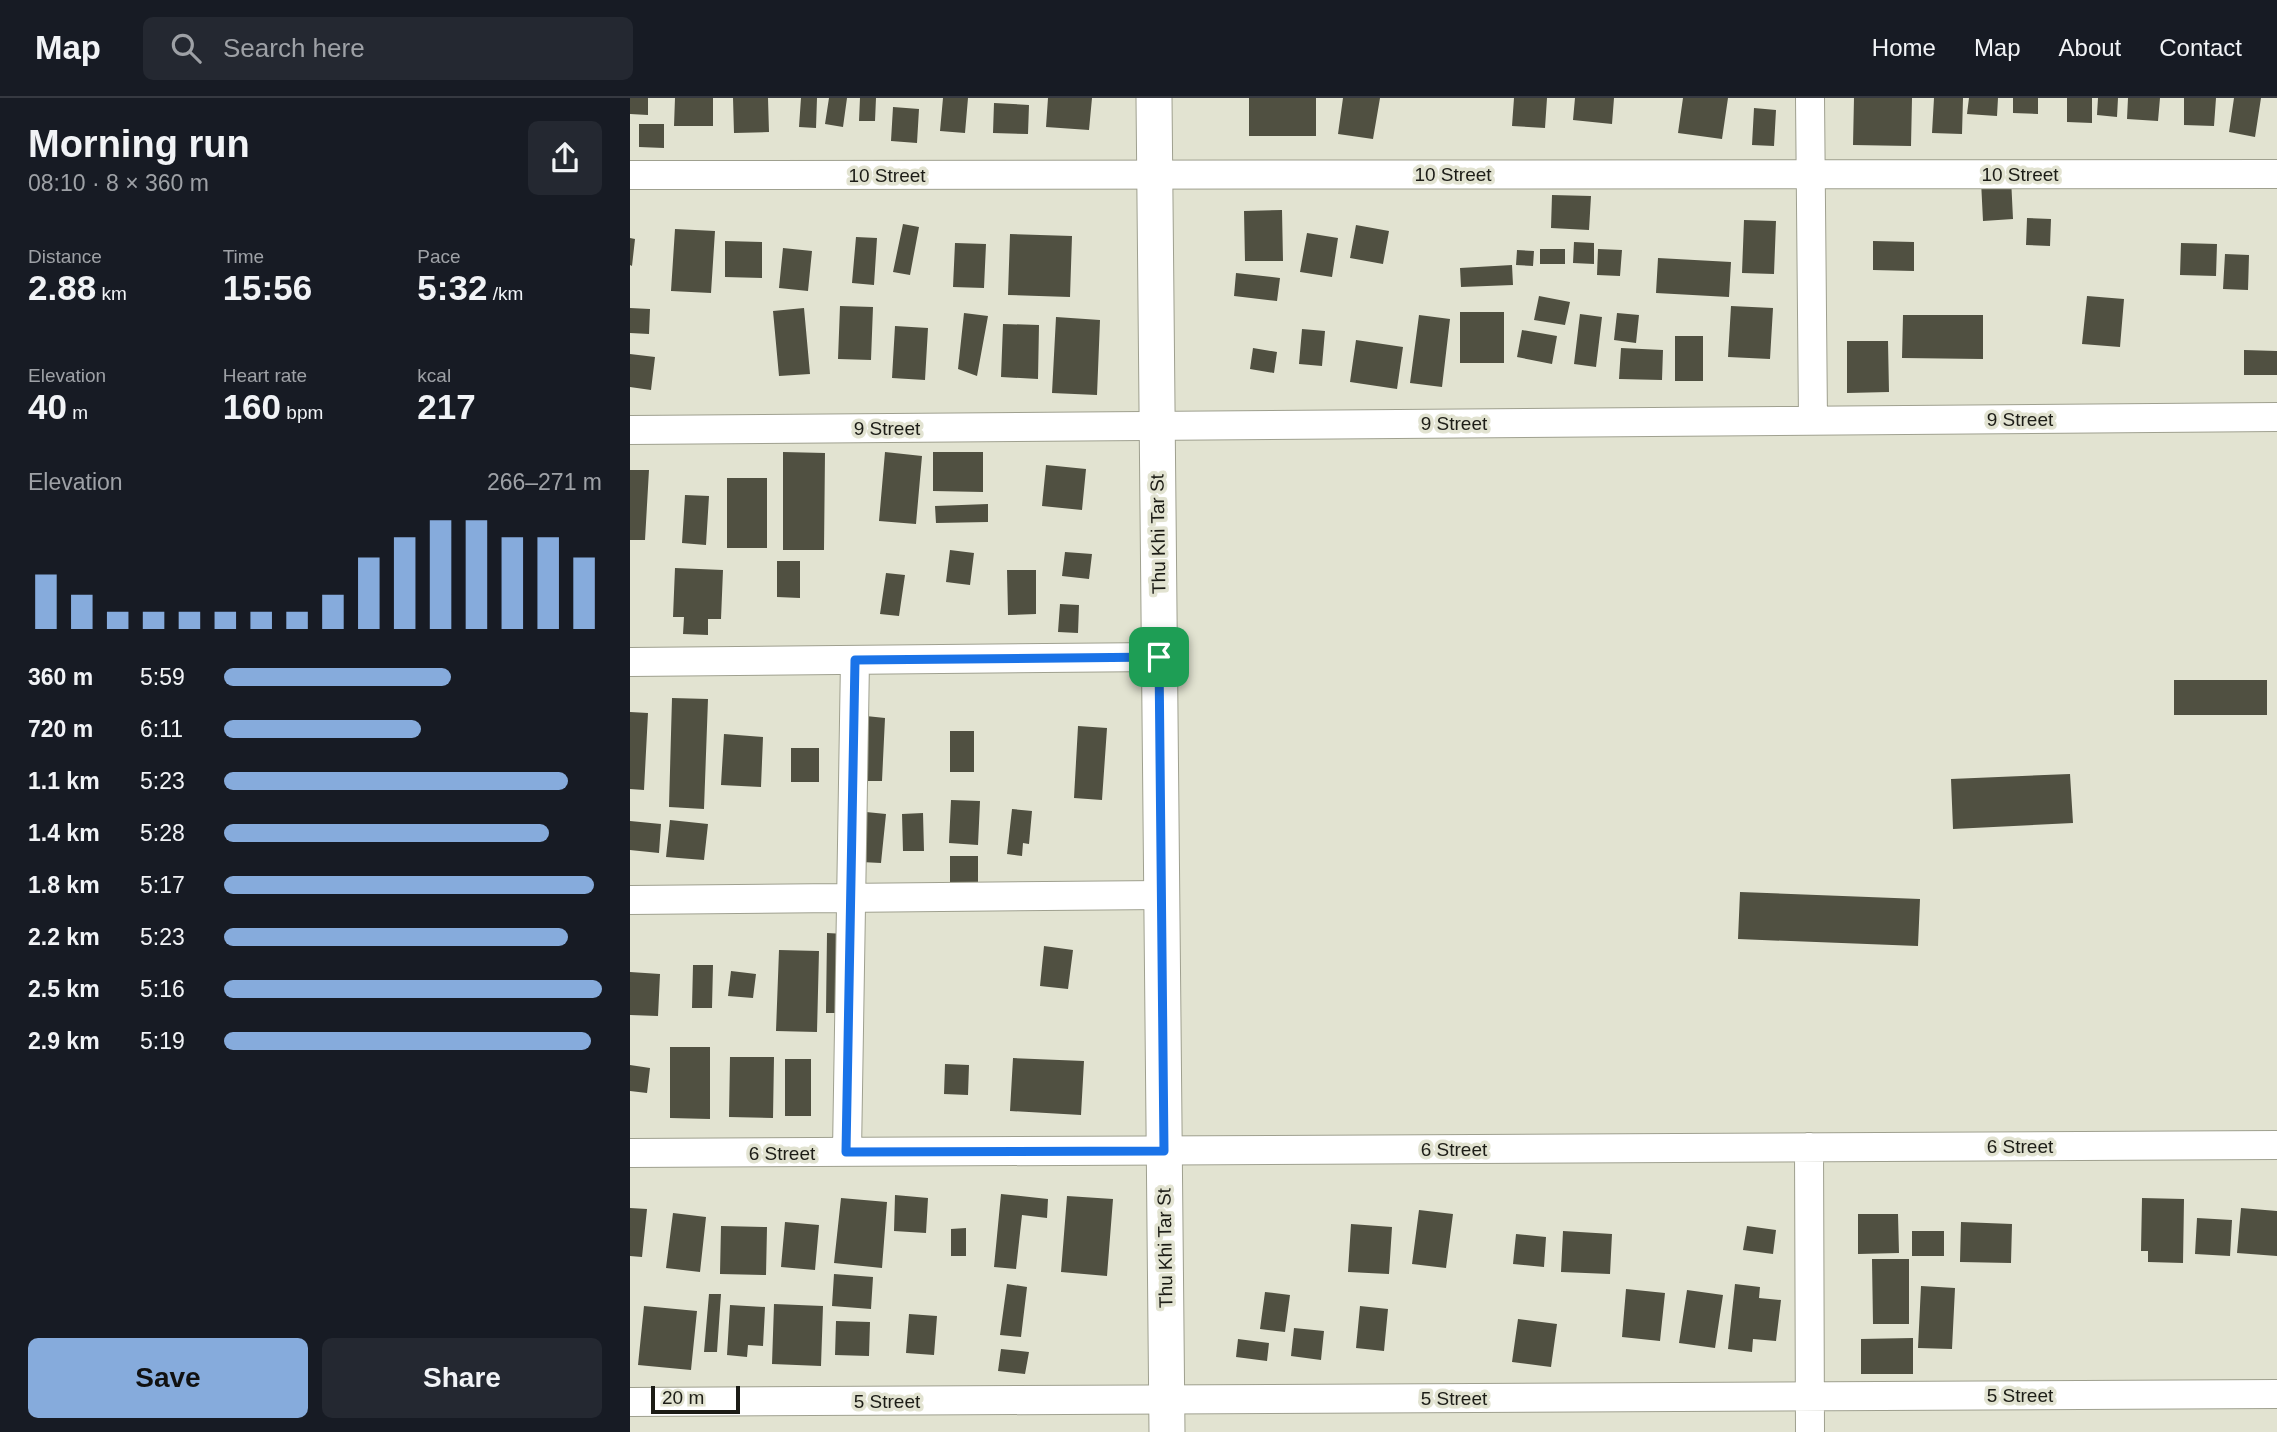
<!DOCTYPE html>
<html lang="en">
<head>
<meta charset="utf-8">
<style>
	:root { --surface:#171b24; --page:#242831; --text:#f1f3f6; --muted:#9ea1a6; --line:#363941; --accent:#86abdc }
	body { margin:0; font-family:Helvetica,sans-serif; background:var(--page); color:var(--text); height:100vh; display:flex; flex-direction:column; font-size:26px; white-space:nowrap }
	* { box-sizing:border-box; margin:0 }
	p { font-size:23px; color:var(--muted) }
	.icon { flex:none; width:38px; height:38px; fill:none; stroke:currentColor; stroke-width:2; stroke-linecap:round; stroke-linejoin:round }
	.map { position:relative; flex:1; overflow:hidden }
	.panel { display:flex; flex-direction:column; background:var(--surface); width:630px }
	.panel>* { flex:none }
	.scale { position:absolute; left:21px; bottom:18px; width:89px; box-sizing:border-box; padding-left:7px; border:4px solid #1c1c16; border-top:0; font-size:19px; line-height:24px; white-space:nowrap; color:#1c1c16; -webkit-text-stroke:5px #e2e3d1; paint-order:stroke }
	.pin { position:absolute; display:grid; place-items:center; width:60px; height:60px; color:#fff; margin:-30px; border-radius:14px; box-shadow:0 4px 10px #0006 }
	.round { display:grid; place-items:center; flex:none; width:74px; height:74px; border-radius:10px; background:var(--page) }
	.headline { display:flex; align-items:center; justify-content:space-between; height:119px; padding:0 28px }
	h1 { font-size:38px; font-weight:700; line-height:52px }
	.stats { display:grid; grid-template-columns:repeat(3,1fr); gap:10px; height:119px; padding:7px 28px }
	.stats div { display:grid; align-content:center }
	.stats b { font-size:35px; font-weight:700 }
	.stats small { font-size:19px; font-weight:400 }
	.stats p { font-size:19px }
	.chart { height:196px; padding:14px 28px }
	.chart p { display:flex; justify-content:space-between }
	.chart svg { width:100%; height:126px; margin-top:7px; stroke:var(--accent); stroke-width:6 }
	.cta { display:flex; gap:14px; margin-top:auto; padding:14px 28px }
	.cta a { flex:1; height:80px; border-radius:10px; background:var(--accent); color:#111; font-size:28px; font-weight:700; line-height:80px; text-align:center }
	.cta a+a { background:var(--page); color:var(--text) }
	ul { padding:0 28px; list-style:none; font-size:23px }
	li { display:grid; grid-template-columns:112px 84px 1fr; align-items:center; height:52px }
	li i { height:18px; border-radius:9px; background:var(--accent) }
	header { display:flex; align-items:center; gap:42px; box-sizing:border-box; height:98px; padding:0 35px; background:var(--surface); border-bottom:2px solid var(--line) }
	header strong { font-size:33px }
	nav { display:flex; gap:38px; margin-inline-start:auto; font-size:24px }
	.search { width:490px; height:63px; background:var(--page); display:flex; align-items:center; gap:18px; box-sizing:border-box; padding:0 24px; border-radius:10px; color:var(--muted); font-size:26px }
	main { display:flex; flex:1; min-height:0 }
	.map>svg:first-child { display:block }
	.building { fill:#505041 }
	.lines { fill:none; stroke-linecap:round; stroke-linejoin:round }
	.minor-casing { stroke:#9fa08f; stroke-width:30 }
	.tertiary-casing { stroke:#9fa08f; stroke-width:37 }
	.minor { stroke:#fff; stroke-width:28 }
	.tertiary { stroke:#fff; stroke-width:35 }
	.route-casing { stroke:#fff; stroke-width:14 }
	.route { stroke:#1a73e8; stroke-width:9 }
	.labels { text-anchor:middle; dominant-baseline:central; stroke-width:7; stroke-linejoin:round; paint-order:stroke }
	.street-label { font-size:19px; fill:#1c1c16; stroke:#e2e3d1 }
</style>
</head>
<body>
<header>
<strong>Map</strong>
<div class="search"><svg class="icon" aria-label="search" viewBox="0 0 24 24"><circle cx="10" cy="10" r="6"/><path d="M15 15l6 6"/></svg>Search here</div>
<nav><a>Home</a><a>Map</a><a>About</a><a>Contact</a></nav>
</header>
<main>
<section class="panel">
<div class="headline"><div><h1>Morning run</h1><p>08:10 · 8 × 360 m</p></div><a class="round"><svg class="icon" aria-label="share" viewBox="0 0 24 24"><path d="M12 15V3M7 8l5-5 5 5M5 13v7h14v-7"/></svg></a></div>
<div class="stats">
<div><p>Distance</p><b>2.88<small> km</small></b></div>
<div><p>Time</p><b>15:56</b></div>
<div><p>Pace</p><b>5:32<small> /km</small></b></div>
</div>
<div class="stats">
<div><p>Elevation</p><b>40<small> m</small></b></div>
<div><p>Heart rate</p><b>160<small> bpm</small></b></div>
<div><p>kcal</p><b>217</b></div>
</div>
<div class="chart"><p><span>Elevation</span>266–271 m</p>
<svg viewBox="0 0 160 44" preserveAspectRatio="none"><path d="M5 44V25M15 44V32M25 44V38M35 44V38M45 44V38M55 44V38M65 44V38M75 44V38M85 44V32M95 44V19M105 44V12M115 44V6M125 44V6M135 44V12M145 44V12M155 44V19"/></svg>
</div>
<ul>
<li><b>360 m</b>5:59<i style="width:60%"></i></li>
<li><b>720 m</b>6:11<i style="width:52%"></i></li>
<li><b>1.1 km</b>5:23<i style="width:91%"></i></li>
<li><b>1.4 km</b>5:28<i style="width:86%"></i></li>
<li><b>1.8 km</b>5:17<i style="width:98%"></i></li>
<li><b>2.2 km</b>5:23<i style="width:91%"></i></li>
<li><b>2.5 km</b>5:16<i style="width:100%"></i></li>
<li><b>2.9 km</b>5:19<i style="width:97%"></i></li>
</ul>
<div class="cta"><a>Save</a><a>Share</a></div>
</section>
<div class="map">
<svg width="1647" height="1334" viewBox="0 0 1647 1334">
	<rect width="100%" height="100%" fill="#e2e3d1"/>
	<path class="building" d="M0 0H18V17L0 16Z
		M45 0H83V28H44Z
		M103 0H138L139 34 104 35Z
		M171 0H187L186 30 169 29Z
		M199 0H217L213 29 195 26Z
		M230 0H246L245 23H229Z
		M313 0H338L335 35 310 33Z
		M418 0H462L459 32 416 29Z
		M619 0H686V38H619Z
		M713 0H750L743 41 708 36Z
		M884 0H917L915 30 882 28Z
		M945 0H984L982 26 943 22Z
		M1053 0H1098L1092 41 1048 35Z
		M1224 0H1282L1281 48 1223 47Z
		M1304 0H1333L1332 36 1302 35Z
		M1339 0H1368L1367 18 1337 16Z
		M1383 0H1408V16L1383 15Z
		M1437 0H1462V25L1437 24Z
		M1468 0H1488L1487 19 1467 17Z
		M1498 0H1530L1528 23 1497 21Z
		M1554 0H1586L1584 28 1554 27Z
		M1604 0H1631L1625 39 1599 34Z
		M364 5 399 7 398 36 363 35Z
		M263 9 289 11 287 45 261 43Z
		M1124 10 1146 12 1144 48 1122 47Z
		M9 26H34V50L9 49Z
		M1381 80 1383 121 1353 123 1351 83Z
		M922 97 961 98 959 132 921 130Z
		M652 112 653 163H615L614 113Z
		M1397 120 1421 121 1420 148 1396 147Z
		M1114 122 1146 123 1144 176 1112 175Z
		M273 126 289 129 280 177 263 174Z
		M726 127 759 133 753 166 720 160Z
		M45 131 85 133 81 195 41 193Z
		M677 135 708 140 702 179 670 174Z
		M380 136 442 138 440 199 378 197Z
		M226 139 247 140 244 187 222 185Z
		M0 140 5 141 2 168 0 167Z
		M95 143 132 144V180L95 179Z
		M1243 143 1284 144V173L1243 172Z
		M944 144 964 145V166L943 165Z
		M325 145 356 146 354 190 323 189Z
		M1551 145 1587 146 1586 178 1550 177Z
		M153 150 182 153 178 193 149 190Z
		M910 151H935V166H910Z
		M968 151 992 152 990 178 967 177Z
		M887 152 904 153 903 168 886 167Z
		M1595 156 1619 157 1618 192 1593 191Z
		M1028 160 1101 164 1099 199 1026 195Z
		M882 167 883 187 831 189 830 170Z
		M606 175 650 180 647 203 604 198Z
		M909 198 940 204 935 227 904 222Z
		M1457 198 1494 201 1490 249 1452 246Z
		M210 208 243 209 241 262 208 261Z
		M1101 208 1143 210 1140 261 1098 259Z
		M0 210 20 211 19 236 0 235Z
		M174 210 180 276 149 278 143 213Z
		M830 214H874V265H830Z
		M334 215 358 218 347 278 328 271Z
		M987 215 1009 217 1006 245 984 242Z
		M950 216 972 219 966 269 944 266Z
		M789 217 820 221 812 289 780 285Z
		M1273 217H1353V261L1272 260Z
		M426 219 470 222 467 297 422 295Z
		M373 226 409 227 408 281 371 279Z
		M265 228 298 230 295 282 262 280Z
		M672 231 695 233 692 268 669 266Z
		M892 232 927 238 922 266 887 259Z
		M1045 238H1073V283H1045Z
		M726 242 773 249 767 291 720 284Z
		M1217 243H1258L1259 294 1217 295Z
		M623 250 647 254 644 275 620 271Z
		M991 250 1033 252 1032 282 989 281Z
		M1614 252 1647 253V277H1614Z
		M0 256 25 259 21 292 0 289Z
		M153 354 195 355 194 452H153Z
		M255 354 292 358 286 426 249 423Z
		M303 354H353V394L303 393Z
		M416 367 456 371 452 412 412 408Z
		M0 372H19L15 442H0Z
		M97 380H137V450H97Z
		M55 397 79 398 76 447 52 445Z
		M358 406V424L306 425 305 408Z
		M320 452 344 455 340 487 316 484Z
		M435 454 462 456 459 481 432 478Z
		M147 463H170V500L147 499Z
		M45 470 93 472 91 521H78V537L53 536 54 519H43Z
		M377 472H406V516L378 517Z
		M256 475 275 477 269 518 250 516Z
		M430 506 449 507 448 535 428 534Z
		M1544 582H1637V617H1544Z
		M42 600 78 601 74 711 39 709Z
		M0 614 18 615 14 692 0 691Z
		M236 618 255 620 252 683H233Z
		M448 628 477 630 472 702 444 700Z
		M320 633H344V674H320Z
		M94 636 133 639 131 689 91 687Z
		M161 650H189V684H161Z
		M1440 676 1443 725 1323 731 1321 681Z
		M321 702 350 703 348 747 319 745Z
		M382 711 402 713 399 746 393 745 392 758 377 756Z
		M236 714 256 716 251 765 231 764Z
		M293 715 294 753H273L272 716Z
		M40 722 78 726 74 762 36 759Z
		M0 723 31 726 29 755 0 752Z
		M320 758H348V789H320Z
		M1110 794 1290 801 1288 848 1108 841Z
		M197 835 215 836 213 915H196Z
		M414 848 443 852 438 891 410 888Z
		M149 852 189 853 187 934 146 933Z
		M63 867H83L82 910H62Z
		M101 873 126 876 123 900 98 898Z
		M0 874 30 876 28 918 0 917Z
		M40 949H80V1021L40 1020Z
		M100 959H144L143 1020 99 1019Z
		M383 960 454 963 451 1017 380 1013Z
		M155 961H181V1018H155Z
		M315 966 339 967 338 997 314 996Z
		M0 967 20 970 17 995 0 993Z
		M371 1096 418 1101 417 1120 392 1117 386 1171 364 1169Z
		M265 1097 298 1100 296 1135 264 1133Z
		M437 1098 483 1101 477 1178 431 1174Z
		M211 1100 257 1104 252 1170 204 1165Z
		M1512 1100 1554 1101 1553 1165 1518 1164V1153H1511Z
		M0 1110 17 1111 12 1159 0 1158Z
		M1611 1110 1647 1113V1158L1607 1155Z
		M789 1112 823 1116 816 1170 782 1166Z
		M43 1115 76 1119 70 1174 36 1170Z
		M1228 1116H1268L1269 1155 1228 1156Z
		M1567 1120 1602 1122 1600 1158 1565 1156Z
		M155 1124 189 1127 185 1172 151 1169Z
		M1331 1124 1382 1126 1381 1165 1330 1164Z
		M721 1126 762 1129 759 1176 718 1174Z
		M91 1128 137 1129 136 1177 90 1176Z
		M1117 1128 1146 1132 1143 1156 1113 1152Z
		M336 1130V1158H321V1131Z
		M933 1133 982 1136 980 1176 931 1174Z
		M1282 1133H1314V1158H1282Z
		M886 1136 916 1139 914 1169 883 1166Z
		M1242 1161H1279V1226H1243Z
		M204 1176 243 1179 241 1211 202 1208Z
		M377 1186 397 1189 391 1239 370 1237Z
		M1105 1186 1130 1189 1129 1200 1151 1202 1146 1243 1123 1241 1122 1254 1098 1251Z
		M1291 1188 1325 1190 1322 1251 1288 1250Z
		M996 1191 1035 1195 1030 1243 992 1239Z
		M1057 1192 1093 1197 1085 1250 1049 1245Z
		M635 1194 660 1197 655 1234 630 1231Z
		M79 1196H91L87 1254H74Z
		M144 1206 193 1208 191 1268 142 1266Z
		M100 1207 135 1209 133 1248 118 1247 117 1259 97 1257Z
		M14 1208 67 1213 61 1272 8 1267Z
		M730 1208 758 1211 754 1253 726 1250Z
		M279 1216 307 1218 304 1257 276 1255Z
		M888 1221 927 1226 921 1269 882 1264Z
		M206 1223 240 1224 239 1258 205 1257Z
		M664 1230 694 1233 691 1262 661 1258Z
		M1283 1240V1276H1231V1241Z
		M608 1241 639 1245 637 1263 606 1259Z
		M371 1251 399 1254 395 1276 368 1273Z"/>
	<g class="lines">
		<g class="minor-casing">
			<path id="minor" d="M1180 0 1183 322
				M0 77 1647 76
				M0 332 1647 319
				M0 564 529 559
				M0 802 532 797
				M1179 1049 1180 1334
				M217 1054 225 562
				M0 1055 1647 1047
				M0 1304 1647 1296"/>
		</g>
		<g class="tertiary-casing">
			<path id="tertiary" d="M524 0 537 1334"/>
		</g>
		<use href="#minor" class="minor"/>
		<use href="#tertiary" class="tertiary"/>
	</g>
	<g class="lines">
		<g class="route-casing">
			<path id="route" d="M529 559 534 1053 216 1054 225 562Z"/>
		</g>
		<use href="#route" class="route"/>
	</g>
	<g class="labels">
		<g class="street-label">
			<text x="823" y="76">10 Street</text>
			<text x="1390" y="76">10 Street</text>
			<text x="257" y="77">10 Street</text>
			<text x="1390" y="321">9 Street</text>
			<text x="824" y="325">9 Street</text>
			<text x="257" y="330">9 Street</text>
			<text transform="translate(528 436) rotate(-91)">Thu Khi Tar St</text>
			<text x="1390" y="1048">6 Street</text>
			<text x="824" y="1051">6 Street</text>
			<text x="152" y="1055">6 Street</text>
			<text transform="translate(535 1150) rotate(-91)">Thu Khi Tar St</text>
			<text x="1390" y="1297">5 Street</text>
			<text x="824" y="1300">5 Street</text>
			<text x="257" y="1303">5 Street</text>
		</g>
	</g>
</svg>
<div class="scale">20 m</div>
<div class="pin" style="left:529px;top:559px;background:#1e9e55"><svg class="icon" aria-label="arrive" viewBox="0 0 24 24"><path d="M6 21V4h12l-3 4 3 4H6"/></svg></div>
</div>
</main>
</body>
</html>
